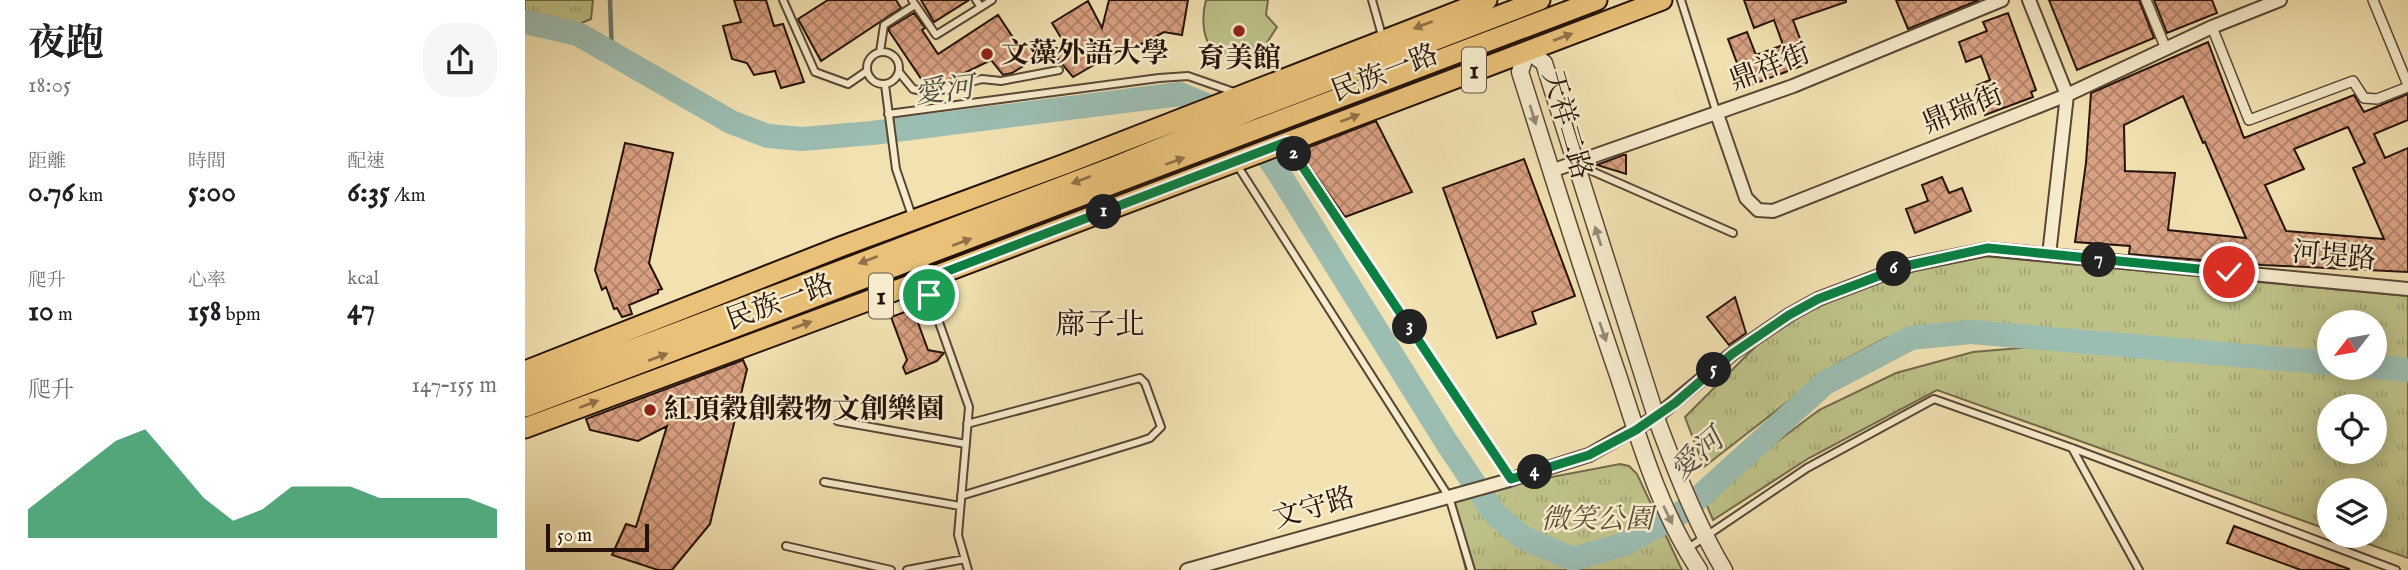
<!DOCTYPE html>
<html lang="zh-TW">
<head>
<meta charset="utf-8">
<style>
	:root { --surface:#fff; --page:#f6f6f6; --text:#202124; --muted:#757577; --accent:#0b8043 }
	body { margin:0; font-family:"IM FELL English","Noto Serif TC",serif; background:var(--page); color:var(--text); height:100vh; display:flex; flex-direction:column; font-size:26px; white-space:nowrap }
	* { box-sizing:border-box; margin:0 }
	p { font-size:23px; color:var(--muted) }
	.icon { flex:none; width:38px; height:38px; fill:none; stroke:currentColor; stroke-width:2; stroke-linecap:round; stroke-linejoin:round }
	.map { position:relative; flex:1; overflow:hidden }
	.details { display:flex; flex-direction:column; background:var(--surface); width:525px }
	.details>* { flex:none }
	.needle { width:46px; rotate:239deg }
	.tools { position:absolute; left:1792px; top:310px; display:grid; gap:14px }
	.tools a { display:grid; place-items:center; width:70px; height:70px; border-radius:50%; background:var(--surface); box-shadow:0 4px 18px #0003; font-size:35px }
	.scale { position:absolute; left:21px; bottom:18px; width:103px; box-sizing:border-box; padding-left:7px; border:4px solid #25120b; border-top:0; font-size:19px; line-height:24px; white-space:nowrap; color:#25120b; -webkit-text-stroke:5px #f7eccd; paint-order:stroke }
	.pin { position:absolute; display:grid; place-items:center; width:60px; height:60px; color:#fff; margin:-30px; border:4px solid #fff; border-radius:50%; box-shadow:0 2px 7px #0007 }
	.km { position:absolute; width:35px; height:35px; margin:-18px; border-radius:50%; background:#222; color:#fff; font-size:19px; line-height:35px; text-align:center }
	.round { display:grid; place-items:center; flex:none; width:74px; height:74px; border-radius:28px; background:var(--page) }
	.summary { display:flex; align-items:center; justify-content:space-between; height:119px; padding:0 28px }
	h1 { font-size:38px; font-weight:700; line-height:52px }
	.metrics { display:grid; grid-template-columns:repeat(3,1fr); gap:10px; height:119px; padding:7px 28px }
	.metrics div { display:grid; align-content:center }
	.metrics b { font-size:30px; font-weight:700 }
	.metrics small { font-size:19px; font-weight:400 }
	.metrics p { font-size:19px }
	.chart { height:196px; padding:14px 28px }
	.chart p { display:flex; justify-content:space-between }
	.chart svg { width:100%; height:126px; margin-top:7px; fill:var(--accent); opacity:.7 }
	main { display:flex; flex:1; min-height:0 }
	.map>svg:first-child { display:block }
	.green { fill:#bec289; stroke:#726a4a; stroke-width:2 }
	.park { fill:url(#park-tufts); stroke:#726a4a; stroke-width:2; fill-rule:evenodd }
	.lines { fill:none; stroke-linecap:round; stroke-linejoin:round }
	.stream { stroke:#6c796f; stroke-width:4.5 }
	.river { stroke:#9cbdb1; stroke-width:24 }
	.building { fill:url(#building-cross-hatch); stroke:#25120b; stroke-width:2; fill-rule:evenodd }
	.service-casing { stroke:#584635; stroke-width:10 }
	.pedestrian-casing { stroke:#584635; stroke-width:12 }
	.minor-casing { stroke:#584635; stroke-width:16 }
	.tertiary-casing { stroke:#584635; stroke-width:19 }
	.primary-casing { stroke:#25120b; stroke-width:23 }
	.service { stroke:#f7eccd; stroke-width:6 }
	.pedestrian { stroke:#f7eccd; stroke-width:9 }
	.minor { stroke:#f7eccd; stroke-width:12 }
	.tertiary { stroke:#f7eccd; stroke-width:16 }
	.primary { stroke:#e9c179; stroke-width:19 }
	.oneway { fill:#917248 }
	.oneway2 { fill:#988a76 }
	.route-casing { stroke:#fff; stroke-width:14 }
	.route { stroke:#0b8043; stroke-width:9 }
	.poi-dot { fill:#8f2418; stroke:#f7eccd; stroke-width:2.5 }
	.labels { text-anchor:middle; dominant-baseline:central; stroke-width:5; stroke-linejoin:round; paint-order:stroke }
	.shield { fill:#f7eccd; stroke:#645345; stroke-width:2 }
	.shield-label { font-size:26px; font-weight:bold; fill:#25120b }
	.poi-label { font-size:28px; font-weight:bold; fill:#25120b; stroke:#f7eccd; text-anchor:start }
	.street-label { font-size:28px; fill:#25120b; stroke:#f7eccd }
	.park-label { font-size:28px; font-style:italic; fill:#5b5037; stroke:#f7eccd }
	.water-label { font-size:30px; font-style:italic; fill:#4f4e45; stroke:#f7eccd }
	.neighbourhood-label { font-size:30px; fill:#25120b; stroke:#f7eccd }
</style>
</head>
<body>
<main>
<section class="details">
<div class="summary"><div><h1>夜跑</h1><p>18:05</p></div><a class="round"><svg class="icon" aria-label="share" viewBox="0 0 24 24"><path d="M12 15V3M7 8l5-5 5 5M5 13v7h14v-7"/></svg></a></div>
<div class="metrics">
<div><p>距離</p><b>0.76<small> km</small></b></div>
<div><p>時間</p><b>5:00</b></div>
<div><p>配速</p><b>6:35<small> /km</small></b></div>
</div>
<div class="metrics">
<div><p>爬升</p><b>10<small> m</small></b></div>
<div><p>心率</p><b>158<small> bpm</small></b></div>
<div><p>kcal</p><b>47</b></div>
</div>
<div class="chart"><p><span>爬升</span>147–155 m</p>
<svg viewBox="0 0 160 44" preserveAspectRatio="none"><path d="M0 44V34L10 26L20 18L30 10L40 6L50 18L60 30L70 38L80 34L90 26L100 26L110 26L120 30L130 30L140 30L150 30L160 34V44z"/></svg>
</div>
</section>
<div class="map">
<svg width="1883" height="570" viewBox="0 0 1883 570">
	<defs>
		<pattern id="park-tufts" width="24" height="20" patternUnits="userSpaceOnUse" patternTransform="scale(1.75)"><rect width="24" height="20" fill="#bec289"/><path d="M3 7l-1-3M5 7V3M7 7l1-3M15 17l-1-3M17 17v-4M19 17l1-3" fill="none" stroke="#a3a675"/></pattern>
		<pattern id="building-cross-hatch" width="8" height="8" patternUnits="userSpaceOnUse" patternTransform="scale(1.75)"><rect width="8" height="8" fill="#d9a183"/><path d="M0 0l8 8M0 8l8-8" fill="none" stroke="#b08269"/></pattern>
	</defs>
	<rect width="100%" height="100%" fill="#f2e2b2"/>
	<filter id="stains"><feTurbulence type="fractalNoise" baseFrequency=".00286" numOctaves="4"/><feColorMatrix values="0 0 0 0 .2 0 0 0 0 .09 0 0 0 0 .02 0 0 0 .5 -.17"/></filter>
	<radialGradient id="worn" r=".72"><stop offset=".6" stop-color="#630" stop-opacity="0"/><stop offset="1" stop-color="#630" stop-opacity=".3"/></radialGradient>
	<path class="green" d="M681 0H743L741 15 752 27 736 52 724 45C686 74 672 33 681 0Z"/>
	<path class="park" d="M0 0H68L66 19 47 27 0 11Z
		M1458 256 1883 296V365L1850 362V322H1804V357L1449 322 1413 327 1361 338 1310 365 1179 467 1160 417 1233 344 1280 313 1334 288 1400 268Z
		M1528 345 1883 375V558L1821 536H1850V490H1804V530L1412 390 1284 458 1188 520 1177 494 1184 493 1294 410 1371 373 1448 352ZM1850 406V452H1804V406Z
		M1095 464 1104 466 1112 474 1157 570H941L922 497Z"/>
	<g class="lines">
		<path class="stream" d="M85 0 87 54"/>
		<path class="river" d="M0 22 53 34 206 122 243 136 277 139 347 133 655 94 705 115 733 143 753 172 922 443 969 513 998 538 1048 559 1100 544 1159 511 1300 383 1386 338 1446 332 1804 363
			M1850 367 1883 370"/>
	</g>
	<path class="building" d="M209 0H241L249 26 258 24 279 82 256 88 250 71 229 75 222 63 207 59 198 26 216 22Z
		M303 0H371L376 8 296 61 273 19Z
		M396 0H444L409 22Z
		M584 0H663L657 35 639 32 598 54 595 50 548 77 533 59 505 62 487 73 478 75 466 60 417 84 406 87 401 86 364 31V28L389 13 400 28 397 30 413 54 473 15 493 45 543 49 527 23 563 1 577 28Z
		M1219 0H1321V2L1268 20 1284 63 1221 87 1203 39 1222 32 1231 55 1258 45 1249 20 1229 28Z
		M1371 0H1454L1383 29Z
		M1524 0H1614L1629 38 1552 70Z
		M1629 0H1687L1692 13 1642 33Z
		M1483 13 1511 90 1506 92 1508 97 1460 115 1450 86 1465 80 1456 56 1441 62 1434 42 1462 31 1458 22Z
		M1683 42 1719 138 1829 95 1839 112 1883 94V120L1849 134 1860 158 1883 148V272L1738 265 1625 256 1604 254 1605 246 1550 242 1561 163 1566 93ZM1658 96 1678 143 1680 142 1721 238 1643 230 1650 173 1600 171 1599 125ZM1823 127 1840 163 1828 168 1859 239 1761 231 1740 185 1779 169 1769 149Z
		M851 121 887 192 820 217 774 151Z
		M100 143 148 153 124 263 137 289 133 290V293L104 305 107 314 97 317 92 308 89 309 81 287 77 290 70 270Z
		M1098 155H1101V174L1072 165Z
		M999 159 1050 296 1007 312 1011 324 972 338 918 188Z
		M1417 177 1424 193 1437 188 1446 211 1390 233 1381 209 1403 201 1397 185Z
		M1210 297 1221 333 1204 345 1182 317Z
		M388 309 403 350 419 353 412 361 381 374 378 367 382 360 366 317Z
		M218 360 222 369 185 524 147 570H133L87 555 101 524 111 527 142 426 113 441 65 430 61 419Z
		M1709 526 1824 569V570H1776L1702 543Z"/>
	<g class="lines">
		<g class="service-casing">
			<path id="service" d="M258 0 290 72 323 84 342 71
				M387 0 411 35 456 7
				M451 0 456 7 467 0
				M847 0 858 39
				M1156 0 1192 114
				M342 68a16 16 0 1 1 32 0a16 16 0 1 1-32 0Z
				M355 52 359 25 390 5
				M374 72 388 89 406 93 457 79 476 81 534 70
				M360 85 371 169 387 216
				M363 114 634 78 663 76 709 92
				M764 146 987 479
				M712 165 924 497 946 570
				M1053 165 1208 233
				M401 259 399 280 444 407 433 535 443 570
				M312 421 441 444
				M1547 448 1614 570
				M299 482 435 506
				M436 496 613 442 625 438 636 427 620 383 615 378 442 424
				M261 546 366 570
				M1162 549 1282 468 1409 399 1547 448 1871 570
				M382 570 440 559"/>
		</g>
		<g class="pedestrian-casing">
			<path id="pedestrian" d="M1621 0 1641 49
				M1848 0 1883 85
				M1687 27 1724 120 1828 81 1839 98 1852 99 1883 87"/>
		</g>
		<g class="minor-casing">
			<path id="minor" d="M1504 0 1542 95 1524 255
				M1192 114 1221 198 1233 210 1248 211 1542 95 1687 27 1755 0
				M1026 171 1268 86 1477 0
				M662 570 981 481 1064 455 1131 417 1207 354 1264 315 1293 299 1380 266 1463 249 1883 289"/>
		</g>
		<g class="tertiary-casing">
			<path id="tertiary" d="M1002 50 1019 63 1133 423C1152 474 1171 523 1199 570
				M1002 50 995 72C1027 173 1058 274 1093 375 1115 442 1134 510 1174 570"/>
		</g>
		<g class="primary-casing">
			<path id="primary" d="M0 371 315 247 540 164 962 0
				M0 390 586 168 730 109 1015 0
				M0 407 1072 0
				M0 428 399 280 1137 0"/>
		</g>
		<use href="#service" class="service"/>
		<use href="#pedestrian" class="pedestrian"/>
		<use href="#minor" class="minor"/>
		<use href="#tertiary" class="tertiary"/>
		<use href="#primary" class="primary"/>
	</g>
	<defs><path id="oneway-solid" d="M-6-.8H1V-3.2L6.5 0L1 3.2V.8H-6Z" transform="scale(1.75)"/></defs>
	<g class="oneway">
		<use href="#oneway-solid" transform="translate(898 25) rotate(159)"/>
		<use href="#oneway-solid" transform="translate(1038 37) rotate(-20)"/>
		<use href="#oneway-solid" transform="translate(825 118) rotate(-21)"/>
		<use href="#oneway-solid" transform="translate(650 161) rotate(-21)"/>
		<use href="#oneway-solid" transform="translate(556 180) rotate(159)"/>
		<use href="#oneway-solid" transform="translate(437 242) rotate(-21)"/>
		<use href="#oneway-solid" transform="translate(343 260) rotate(159)"/>
		<use href="#oneway-solid" transform="translate(277 325) rotate(-20)"/>
		<use href="#oneway-solid" transform="translate(133 357) rotate(-21)"/>
		<use href="#oneway-solid" transform="translate(64 404) rotate(-21)"/>
	</g>
	<g class="oneway2">
		<use href="#oneway-solid" transform="translate(1008 115) rotate(73)"/>
		<use href="#oneway-solid" transform="translate(1073 236) rotate(-108)"/>
		<use href="#oneway-solid" transform="translate(1078 332) rotate(71)"/>
		<use href="#oneway-solid" transform="translate(1143 515) rotate(64)"/>
	</g>
	<g class="lines">
		<g class="route-casing">
			<path id="route" d="M404 295 399 280 761 142 986 479 1064 455 1111 430 1150 403 1207 354 1264 315 1293 299 1380 266 1463 248 1704 272"/>
		</g>
		<use href="#route" class="route"/>
	</g>
	<g class="poi-dot">
		<circle cx="714" cy="31" r="7"/>
		<circle cx="462" cy="54" r="7"/>
		<circle cx="125" cy="410" r="7"/>
	</g>
	<g class="labels">
		<g class="shield">
			<rect x="937" y="47.5" width="24" height="45" rx="5"/>
			<rect x="344" y="273.5" width="24" height="45" rx="5"/>
		</g>
		<g class="shield-label">
			<text x="949" y="70">1</text>
			<text x="356" y="296">1</text>
		</g>
		<g class="poi-label">
			<text x="476" y="54">文藻外語大學</text>
			<text x="714" y="59" text-anchor="middle">育美館</text>
			<text x="139" y="410">紅頂穀創穀物文創樂園</text>
		</g>
		<g class="street-label">
			<text transform="translate(1245 68) rotate(-21)">鼎祥街</text>
			<text transform="translate(860 74) rotate(-21)">民族一路</text>
			<text transform="translate(1438 110) rotate(-22)">鼎瑞街</text>
			<text transform="translate(1041 125) rotate(74)">天祥二路</text>
			<text transform="translate(1809 257) rotate(5)">河堤路</text>
			<text transform="translate(255 303) rotate(-20)">民族一路</text>
			<text transform="translate(789 509) rotate(-16)">文守路</text>
		</g>
		<g class="park-label">
			<text x="1072" y="520">微笑公園</text>
		</g>
		<g class="water-label">
			<text transform="translate(419 92) rotate(-7)">愛河</text>
			<text transform="translate(1173 456) rotate(-42)">愛河</text>
		</g>
		<g class="neighbourhood-label">
			<text x="575" y="326">廍子北</text>
		</g>
	</g>
	<rect width="100%" height="100%" filter="url(#stains)"/>
	<rect width="100%" height="100%" fill="url(#worn)"/>
</svg>
<div class="tools">
<a><svg class="needle" viewBox="-14 -14 28 28"><path d="M0-13l5 13h-10z" fill="#e53935"/><path d="M0 13l5-13h-10z" fill="#757577"/></svg></a>
<a><svg class="icon" aria-label="locate" viewBox="0 0 24 24"><circle cx="12" cy="12" r="6"/><path d="M12 2v4M12 18v4M2 12h4M18 12h4"/></svg></a>
<a><svg class="icon" aria-label="layers" viewBox="0 0 24 24"><path d="M12 4l9 5-9 5-9-5zM3 14l9 5 9-5"/></svg></a>
</div>
<div class="scale">50 m</div>
<div class="pin" style="left:404px;top:295px;background:#1e9e55"><svg class="icon" aria-label="arrive" viewBox="0 0 24 24"><path d="M6 21V4h12l-3 4 3 4H6"/></svg></div>
<div class="pin" style="left:1704px;top:272px;background:#d93025"><svg class="icon" aria-label="check" viewBox="0 0 24 24"><path d="M5 12l5 5 9-10"/></svg></div>
<b class="km" style="left:579px;top:212px">1</b>
<b class="km" style="left:769px;top:154px">2</b>
<b class="km" style="left:885px;top:327px">3</b>
<b class="km" style="left:1010px;top:472px">4</b>
<b class="km" style="left:1189px;top:370px">5</b>
<b class="km" style="left:1369px;top:269px">6</b>
<b class="km" style="left:1574px;top:260px">7</b>
</div>
</main>
</body>
</html>
